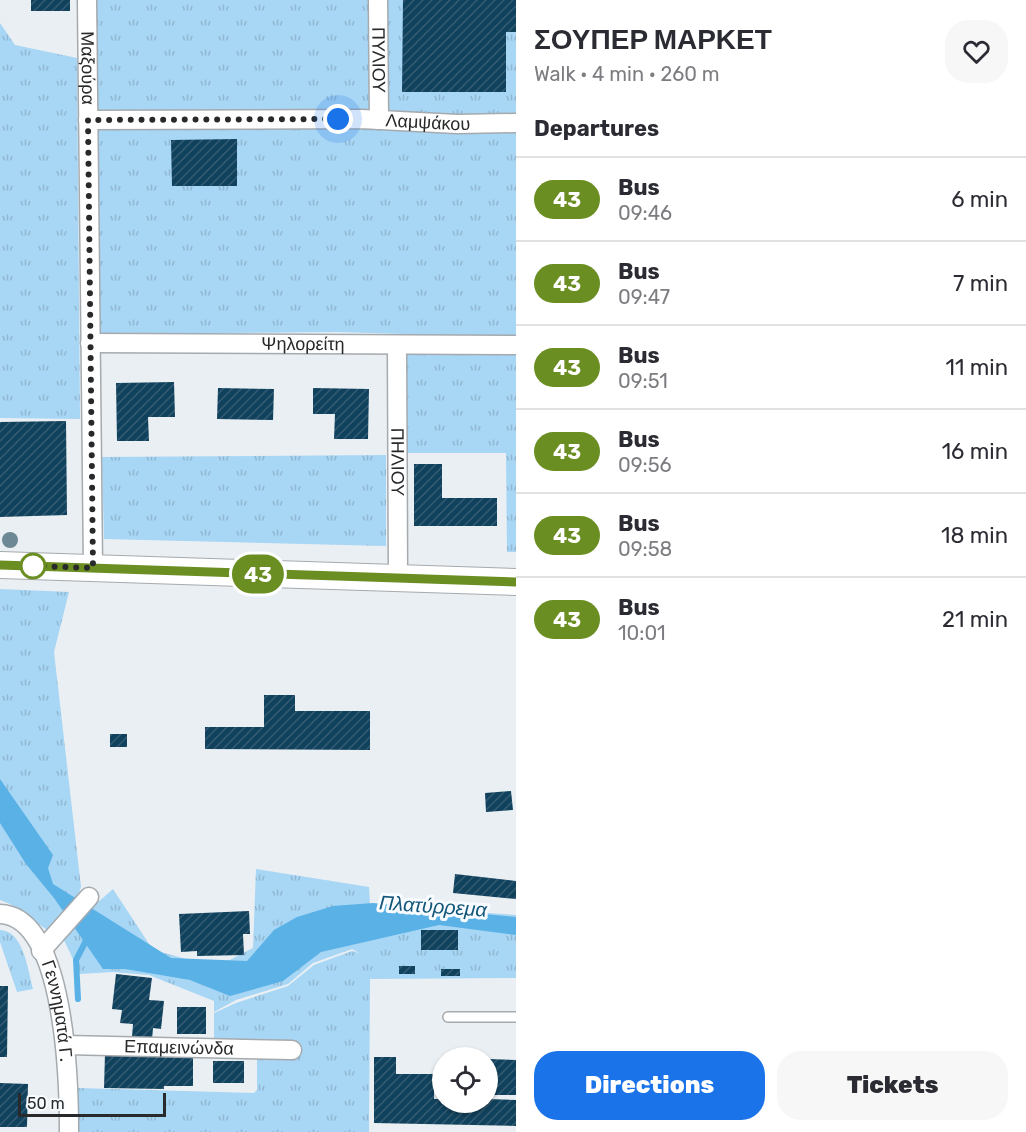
<!DOCTYPE html>
<html lang="en">
<head>
<meta charset="utf-8">
<style>
  body { margin:0; font-family:Rubik,sans-serif; background:#f7f7f7; color:#2b2b33; height:100vh; display:flex; flex-direction:column; font-size:22px; white-space:nowrap }
  * { box-sizing:border-box; margin:0 }
  p { font-size:20px; color:#7c7c81 }
  .icon { flex:none; width:33px; height:33px; fill:none; stroke:currentColor; stroke-width:2; stroke-linecap:round; stroke-linejoin:round }
  .map { position:relative; flex:1; overflow:hidden }
  .details { display:flex; flex-direction:column; background:#fff; width:510px }
  .details>* { flex:none }
  .badge { padding:0 12px; border-radius:20px; font-size:21px; line-height:39px }
  .fabs { position:absolute; left:432px; top:1047px; display:grid; gap:12px }
  .fabs a { display:grid; place-items:center; width:66px; height:66px; border-radius:50%; background:#fff; box-shadow:0 2px 4px #0004; font-size:30px }
  .scale { position:absolute; left:18px; bottom:15px; width:148px; box-sizing:border-box; padding-left:6px; border:3px solid #27292b; border-top:0; font-size:16px; line-height:21px; white-space:nowrap; color:#27292b; -webkit-text-stroke:4px #f8fcff; paint-order:stroke }
  .you { position:absolute; width:30px; height:30px; margin:-15px; border:4px solid #fff; border-radius:50%; background:#1a73e8; box-shadow:0 0 0 9px #1a73e833 }
  .map>.badge { position:absolute; translate:-50% -50%; box-shadow:0 0 0 3px #fff }
  h2 { padding:0 18px; font-size:22px; line-height:54px }
  .round { display:grid; place-items:center; flex:none; width:63px; height:63px; border-radius:24px; background:#f7f7f7 }
  .overview { display:flex; align-items:center; justify-content:space-between; height:102px; padding:0 18px }
  h1 { font-size:28px; font-weight:800; line-height:45px }
  .button { display:flex; gap:12px; margin-top:auto; padding:12px 18px }
  .button a { flex:1; height:69px; border-radius:24px; background:#1a73e8; color:#fff; font-size:24px; font-weight:800; line-height:69px; text-align:center }
  .button a+a { background:#f7f7f7; color:#2b2b33 }
  ul { padding:0; list-style:none }
  li { display:flex; align-items:center; gap:18px; height:84px; padding:0 18px; border-top:2px solid #e1e1e2 }
  li div { flex:1 }
  li b { display:block; font-size:22px }
  li em { font-style:normal }
  li .badge { min-width:66px; font-weight:700; text-align:center }
  main { display:flex; flex:1; min-height:0 }
  .map>svg:first-child { display:block }
  .grass { fill:url(#grass-tufts) }
  .water { fill:#59b1e6 }
  .lines { fill:none; stroke-linecap:round; stroke-linejoin:round }
  .stream { stroke:#59b1e6; stroke-width:6 }
  .building { fill:url(#building-hatch) }
  .service-casing { stroke:#a5aaae; stroke-width:12 }
  .minor-casing { stroke:#a5aaae; stroke-width:21 }
  .secondary-casing { stroke:#a5aaae; stroke-width:28 }
  .service { stroke:#fff; stroke-width:9 }
  .minor { stroke:#fff; stroke-width:18 }
  .secondary { stroke:#fff; stroke-width:26 }
  .tree { fill:#6f8895 }
  .line-casing { stroke:#fff; stroke-width:14 }
  .line { stroke:#6b8e23; stroke-width:9 }
  .walk { stroke:#27292b; stroke-width:6; stroke-dasharray:0 10.8 }
  .stop-dot { fill:#fff; stroke:#6b8e23; stroke-width:3 }
  .labels { text-anchor:middle; dominant-baseline:central; stroke-width:6; stroke-linejoin:round; paint-order:stroke }
  .street-label { font-size:18px; fill:#27292b; stroke:#f8fcff }
  .water-label { font-size:20px; font-style:italic; fill:#13567a; stroke:#f8fcff }
</style>
</head>
<body>
<main>
<div class="map">
<svg width="516" height="1132" viewBox="0 0 516 1132">
  <defs>
    <pattern id="grass-tufts" width="24" height="20" patternUnits="userSpaceOnUse" patternTransform="scale(1.5)"><rect width="24" height="20" fill="#a8d6f5"/><path d="M3 7l-1-3M5 7V3M7 7l1-3M15 17l-1-3M17 17v-4M19 17l1-3" fill="none" stroke="#91b8d2"/></pattern>
    <pattern id="building-hatch" width="6" height="6" patternUnits="userSpaceOnUse" patternTransform="scale(1.5)"><rect width="6" height="6" fill="#11425d"/><path d="M-1 1l2-2M0 6l6-6M5 7l2-2" fill="none" stroke="#345b71"/></pattern>
  </defs>
  <rect width="100%" height="100%" fill="#e9eff3"/>
  <g class="grass">
    <polygon points="96,0 516,0 516,552 507,552 506,453 406,453 404,334 337,332 101,334 98,319"/>
    <polygon points="0,23 15,45 77,58 80,419 0,418"/>
    <polygon points="386,455 386,546 104,539 102,457"/>
    <path d="M0,589L69,592L54,652L81,887C76,905 62,921 47,930L10,904L0,900Z"/>
    <polygon points="256,869 369,887 370,905 516,915 516,978 370,979 369,1132 78,1132 78,1088 254,1093 257,1090 257,1042 214,1042 214,1013 236,1003 288,986 314,965 352,951 359,953 352,949 313,963 288,984 236,1000 214,1012 214,1001 149,975 113,972 80,974 63,938 78,920 113,889 153,950 216,967 253,948"/>
    <path d="M0,930C24,931 28,971 33,989L17,992L0,942Z"/>
  </g>
  <polygon class="water" points="0,779 53,855 48,868 53,884 171,958 247,961 274,930 297,917 333,906 373,903 516,917 516,935 439,925 321,952 283,981 230,996 190,980 125,969 103,969 54,898 26,864 0,823"/>
  <g class="lines">
    <polyline class="stream" points="78,999 76,960 88,937"/>
  </g>
  <g class="building">
    <rect x="31" y="0" width="39" height="11"/>
    <polygon points="403,0 516,0 516,32 506,32 506,92 402,92"/>
    <polygon points="237,139 237,186 172,186 171,140"/>
    <polygon points="174,382 175,417 148,417 149,441 117,441 116,383"/>
    <polygon points="218,388 274,389 273,420 217,419"/>
    <polygon points="313,388 369,389 368,439 334,439 335,414 313,414"/>
    <polygon points="66,421 67,515 0,517 0,422"/>
    <polygon points="414,464 442,464 442,498 497,498 497,526 414,526"/>
    <polygon points="264,695 295,695 295,711 370,711 370,750 205,749 205,727 264,727"/>
    <rect x="110" y="734" width="17" height="13"/>
    <polygon points="511,791 513,810 486,812 485,793"/>
    <polygon points="455,874 516,881 516,899 453,893"/>
    <polygon points="249,911 250,934 243,934 244,955 197,956 197,951 181,952 179,914"/>
    <rect x="421" y="930" width="37" height="20"/>
    <rect x="399" y="966" width="16" height="8"/>
    <rect x="441" y="969" width="19" height="7"/>
    <polygon points="116,974 152,978 149,1000 164,1001 161,1029 153,1028 152,1040 132,1037 133,1024 120,1023 122,1010 112,1009"/>
    <polygon points="0,986 8,986 7,1057 0,1057"/>
    <rect x="177" y="1007" width="29" height="27"/>
    <polygon points="105,1054 193,1055 193,1086 164,1086 164,1089 104,1088"/>
    <polygon points="374,1057 396,1057 396,1074 434,1074 434,1099 442,1099 442,1102 488,1102 488,1099 516,1100 516,1126 374,1123"/>
    <polygon points="488,1059 516,1060 516,1095 488,1095"/>
    <rect x="213" y="1061" width="31" height="22"/>
    <polygon points="0,1083 28,1084 27,1127 0,1127"/>
  </g>
  <g class="lines">
    <g class="service-casing">
      <polyline id="service" points="448,1017 516,1017"/>
    </g>
    <g class="minor-casing">
      <g id="minor">
        <path id="s1" d="M87,0L93,568"/>
        <path id="s2" d="M378,0L379,120"/>
        <path id="s3" d="M88,120L361,119L457,124L516,123"/>
        <path id="s4" d="M90,343L516,345"/>
        <path id="s5" d="M397,345L398,578"/>
        <path id="s6" d="M0,914C66,916 69,1086 69,1132"/>
        <polyline points="41,951 89,897"/>
        <path id="s7" d="M65,1045L292,1050"/>
      </g>
    </g>
    <g class="secondary-casing">
      <polyline id="secondary" points="0,565 516,582"/>
    </g>
    <use href="#service" class="service"/>
    <use href="#minor" class="minor"/>
    <use href="#secondary" class="secondary"/>
  </g>
  <circle class="tree" cx="10" cy="540" r="8"/>
  <g class="lines">
    <g class="line-casing">
      <polyline id="line" points="0,565 516,582"/>
    </g>
    <use href="#line" class="line"/>
    <polyline class="walk" points="33,566 93,568 88,120 338,119"/>
  </g>
  <circle class="stop-dot" cx="33" cy="566" r="12"/>
  <g class="labels">
    <g class="street-label">
      <text stroke="none"><textPath href="#s2" startOffset="60">ΠΥΛΙΟΥ</textPath></text>
      <text stroke="none"><textPath href="#s1" startOffset="68">Μαξούρα</textPath></text>
      <text stroke="none"><textPath href="#s3" startOffset="340">Λαμψάκου</textPath></text>
      <text stroke="none"><textPath href="#s4" startOffset="213">Ψηλορείτη</textPath></text>
      <text stroke="none"><textPath href="#s5" startOffset="117">ΠΗΛΙΟΥ</textPath></text>
      <text stroke="none"><textPath href="#s6" startOffset="122">Γεννηματά Γ.</textPath></text>
      <text stroke="none"><textPath href="#s7" startOffset="114">Επαμεινώνδα</textPath></text>
    </g>
    <g class="water-label">
      <text transform="translate(433 906) rotate(4)">Πλατύρρεμα</text>
    </g>
  </g>
</svg>
<div class="fabs">
<a><svg class="icon" aria-label="locate" viewBox="0 0 24 24"><circle cx="12" cy="12" r="6"/><path d="M12 2v4M12 18v4M2 12h4M18 12h4"/></svg></a>
</div>
<div class="scale">50 m</div>
<div class="you" style="left:338px;top:119px"></div>
<b class="badge" style="left:258px;top:574px;background:#6b8e23;color:#fff">43</b>
</div>
<section class="details">
<div class="overview"><div><h1>ΣΟΥΠΕΡ ΜΑΡΚΕΤ</h1><p>Walk · 4 min · 260 m</p></div><a class="round"><svg class="icon" aria-label="heart" viewBox="0 0 24 24"><path d="M12 20l-8-8c-3-5 5-10 8-4 3-6 11-1 8 4z"/></svg></a></div>
<h2>Departures</h2>
<ul>
<li><span class="badge" style="background:#6b8e23;color:#fff">43</span><div><b>Bus</b><p>09:46</p></div><em>6 min</em></li>
<li><span class="badge" style="background:#6b8e23;color:#fff">43</span><div><b>Bus</b><p>09:47</p></div><em>7 min</em></li>
<li><span class="badge" style="background:#6b8e23;color:#fff">43</span><div><b>Bus</b><p>09:51</p></div><em>11 min</em></li>
<li><span class="badge" style="background:#6b8e23;color:#fff">43</span><div><b>Bus</b><p>09:56</p></div><em>16 min</em></li>
<li><span class="badge" style="background:#6b8e23;color:#fff">43</span><div><b>Bus</b><p>09:58</p></div><em>18 min</em></li>
<li><span class="badge" style="background:#6b8e23;color:#fff">43</span><div><b>Bus</b><p>10:01</p></div><em>21 min</em></li>
</ul>
<div class="button"><a>Directions</a><a>Tickets</a></div>
</section>
</main>
</body>
</html>
